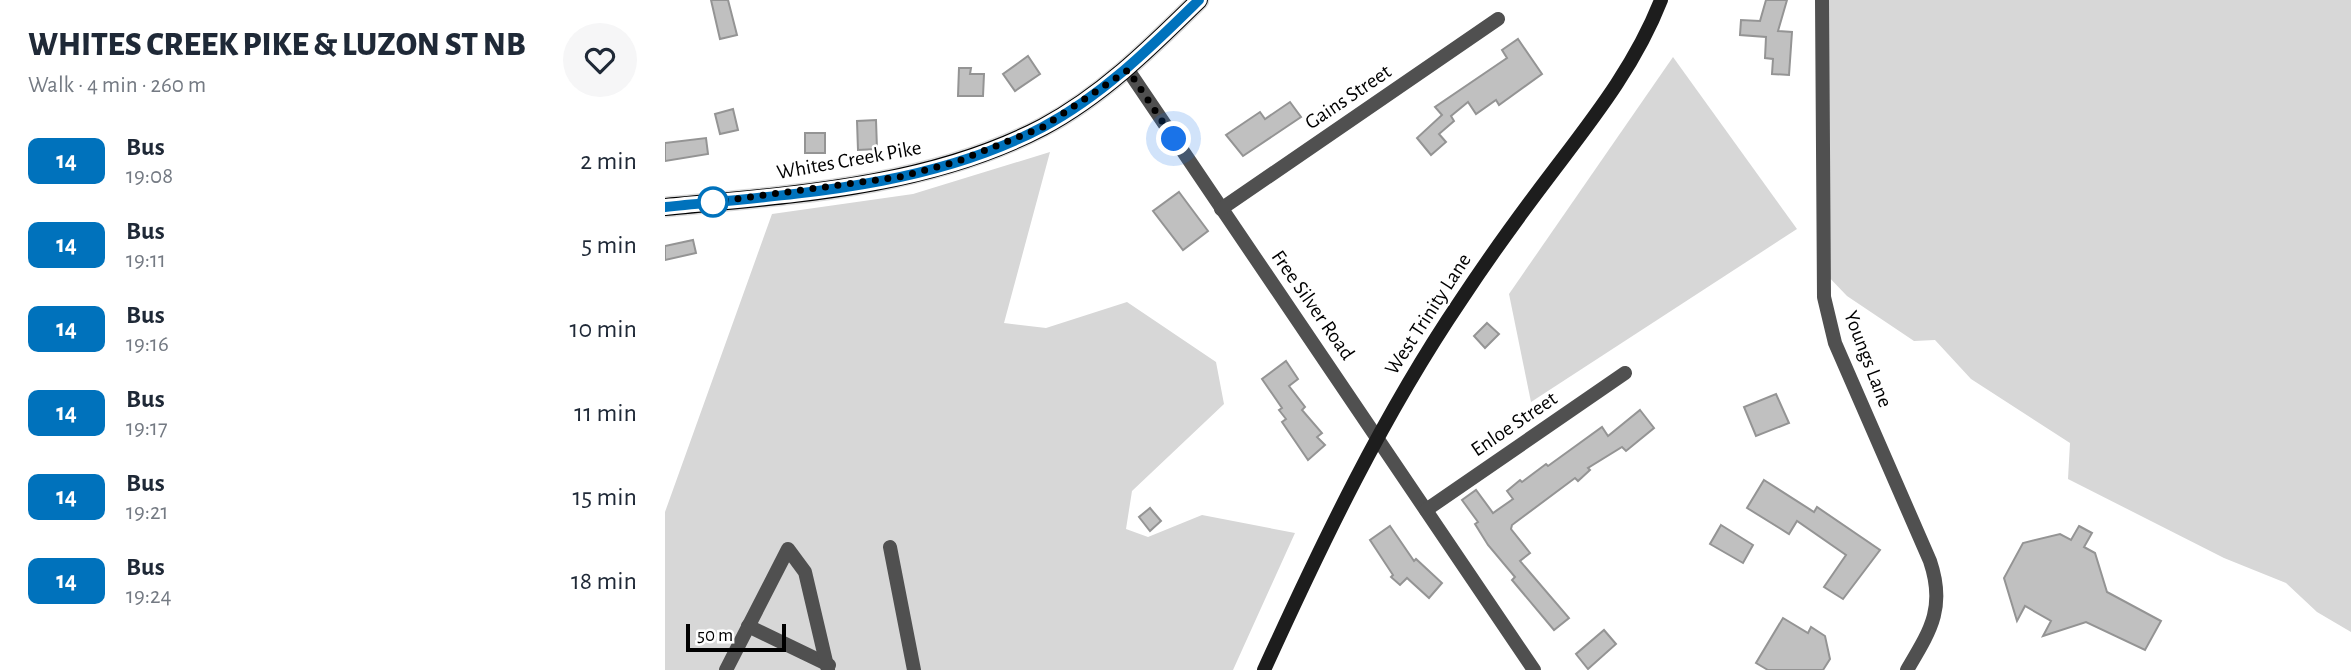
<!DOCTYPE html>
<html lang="en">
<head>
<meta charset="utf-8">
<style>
  body { margin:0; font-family:"Alegreya Sans",sans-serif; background:#f6f6f7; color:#1f2937; height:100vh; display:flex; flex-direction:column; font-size:26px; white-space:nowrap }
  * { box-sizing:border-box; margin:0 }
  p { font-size:23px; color:#747a83 }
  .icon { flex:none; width:38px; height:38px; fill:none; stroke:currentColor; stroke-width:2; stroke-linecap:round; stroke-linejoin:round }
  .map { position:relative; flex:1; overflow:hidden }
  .drawer { display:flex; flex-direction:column; background:#fff; width:665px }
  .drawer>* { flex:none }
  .badge { padding:0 14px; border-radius:10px; font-size:24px; line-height:46px }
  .scale { position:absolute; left:21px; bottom:18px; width:100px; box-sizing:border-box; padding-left:7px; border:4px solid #000; border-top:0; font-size:19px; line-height:24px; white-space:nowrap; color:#000; -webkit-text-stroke:5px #fff; paint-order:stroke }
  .you { position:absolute; width:35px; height:35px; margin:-18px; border:5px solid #fff; border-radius:50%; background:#1a73e8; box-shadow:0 0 0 10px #1a73e833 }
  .map>.badge { position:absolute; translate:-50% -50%; box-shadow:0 0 0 4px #fff }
  .round { display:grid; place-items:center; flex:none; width:74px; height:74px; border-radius:37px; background:#f6f6f7 }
  .overview { display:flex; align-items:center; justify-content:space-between; height:119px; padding:0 28px }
  h1 { font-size:33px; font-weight:800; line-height:52px }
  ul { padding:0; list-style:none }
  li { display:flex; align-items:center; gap:21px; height:84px; padding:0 28px }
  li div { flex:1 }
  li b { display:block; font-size:26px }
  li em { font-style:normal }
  li .badge { min-width:77px; font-weight:700; text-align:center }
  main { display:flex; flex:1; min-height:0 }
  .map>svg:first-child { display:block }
  .green { fill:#d7d7d7 }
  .building { fill:#c0c0c0; stroke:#949494; stroke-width:2 }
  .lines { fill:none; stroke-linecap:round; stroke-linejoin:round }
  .primary-casing { stroke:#dbdbdb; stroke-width:21 }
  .street { stroke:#505050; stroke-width:14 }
  .secondary { stroke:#1d1d1d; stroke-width:14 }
  .primary { stroke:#000; stroke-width:18 }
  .line-casing { stroke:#fff; stroke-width:16 }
  .line { stroke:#0072bc; stroke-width:10 }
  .walk { stroke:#000; stroke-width:7; stroke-dasharray:0 12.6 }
  .stop-dot { fill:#fff; stroke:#0072bc; stroke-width:3.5 }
  .labels { text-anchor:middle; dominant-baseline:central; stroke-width:5; stroke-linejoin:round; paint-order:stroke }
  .street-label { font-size:21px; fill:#000; stroke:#fff }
</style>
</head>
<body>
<main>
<section class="drawer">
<div class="overview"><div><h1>WHITES CREEK PIKE &amp; LUZON ST NB</h1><p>Walk · 4 min · 260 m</p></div><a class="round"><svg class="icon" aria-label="heart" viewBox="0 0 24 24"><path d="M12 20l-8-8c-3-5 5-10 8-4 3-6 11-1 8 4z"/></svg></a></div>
<ul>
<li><span class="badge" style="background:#0072bc;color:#fff">14</span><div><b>Bus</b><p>19:08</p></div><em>2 min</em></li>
<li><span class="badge" style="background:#0072bc;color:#fff">14</span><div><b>Bus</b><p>19:11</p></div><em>5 min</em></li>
<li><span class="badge" style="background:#0072bc;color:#fff">14</span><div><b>Bus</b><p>19:16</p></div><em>10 min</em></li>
<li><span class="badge" style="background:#0072bc;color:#fff">14</span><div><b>Bus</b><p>19:17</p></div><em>11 min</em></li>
<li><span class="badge" style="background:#0072bc;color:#fff">14</span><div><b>Bus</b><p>19:21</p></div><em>15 min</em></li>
<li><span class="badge" style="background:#0072bc;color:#fff">14</span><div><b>Bus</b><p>19:24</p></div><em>18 min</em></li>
</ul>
</section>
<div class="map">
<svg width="1686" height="670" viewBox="0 0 1686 670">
  <rect width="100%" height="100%" fill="#fff"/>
  <g class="green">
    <polygon points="1158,0 1686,0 1686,632 1652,612 1621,583 1559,558 1403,479 1405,443 1306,379 1270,340 1249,341 1182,296 1158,271"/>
    <polygon points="1008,57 1132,229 866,402 844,294"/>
    <polygon points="385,152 339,323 381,328 462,302 551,362 559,404 467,491 461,529 483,537 537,515 630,533 568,670 0,670 0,512 107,214 248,194"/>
  </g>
  <g class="building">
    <polygon points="46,0 63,0 72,35 55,39"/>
    <polygon points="1101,0 1122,0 1113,31 1127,32 1124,75 1107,74 1108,59 1100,58 1101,37 1075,35 1076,20 1095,21"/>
    <polygon points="853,39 877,74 834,105 831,100 811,114 803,102 786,116 789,121 774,134 781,142 766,155 752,138 777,115 770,107 842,58 837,50"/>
    <polygon points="363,56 375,74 350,91 338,74"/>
    <polygon points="294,68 306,68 305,74 319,74 318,96 293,96"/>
    <polygon points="625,102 636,117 578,156 561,135 595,112 600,119"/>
    <polygon points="68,109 73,130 55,134 50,114"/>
    <polygon points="211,120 212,149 193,150 192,121"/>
    <rect x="140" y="133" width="20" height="20"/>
    <polygon points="41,138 43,154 0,161 0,143"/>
    <polygon points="514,192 543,231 518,250 488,211"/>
    <polygon points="28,240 31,253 0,260 0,246"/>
    <polygon points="822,323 834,334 820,348 809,336"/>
    <polygon points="621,361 633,379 624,386 640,407 637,410 657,433 652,437 660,445 643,460 617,422 621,419 614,410 617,408 597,379"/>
    <polygon points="1111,394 1124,423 1091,436 1079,407"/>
    <polygon points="975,410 989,428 961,451 957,447 923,468 925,470 913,481 910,478 847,525 846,529 865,553 855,561 904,618 889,630 847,580 850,577 823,545 810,524 813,522 797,500 811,490 828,513 848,499 842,491 855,480 857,482 881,464 883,466 937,427 943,436"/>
    <polygon points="1099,480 1149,512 1152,507 1215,550 1178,599 1159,587 1181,555 1132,521 1124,534 1082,508"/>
    <polygon points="485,508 496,521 485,531 474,517"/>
    <polygon points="1056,525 1088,545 1078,563 1045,544"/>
    <polygon points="725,526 749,561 751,559 777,583 764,598 742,578 735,585 726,577 728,575 705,540"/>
    <polygon points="1414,526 1427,533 1419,547 1430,553 1442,592 1496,621 1480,650 1421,622 1378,636 1386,621 1360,606 1352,621 1339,578 1358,543 1395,534 1406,540"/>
    <polygon points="1118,618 1143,633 1146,627 1160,636 1165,659 1158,670 1103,670 1091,663"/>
    <polygon points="939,630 951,644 923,669 911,654"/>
  </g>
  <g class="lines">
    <g class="primary-casing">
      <path id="primary" d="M0,207C126,195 263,187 378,127C438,95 486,47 534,0"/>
    </g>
    <g class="street">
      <path d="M1157,0L1159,297L1170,343L1265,561C1281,608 1265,631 1242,670"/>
      <polyline points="463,70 869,670"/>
      <polyline points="556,209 833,19"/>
      <polyline points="761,510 960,373"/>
      <polyline points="225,547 249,670"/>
      <polyline points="83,626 164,665"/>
      <polyline points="61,670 123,549 140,572 163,670"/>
    </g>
    <path class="secondary" d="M599,670C657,543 718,415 796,300C825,256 857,212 889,170C930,116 971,64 996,0"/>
    <use href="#primary" class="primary"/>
  </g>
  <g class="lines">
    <g class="line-casing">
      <path id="line" d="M0,207C126,194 263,188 378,127C438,95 486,47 534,0"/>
    </g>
    <use href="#line" class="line"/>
    <polyline class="walk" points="48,202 234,177 291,162 378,127 463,70 509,139"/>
  </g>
  <circle class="stop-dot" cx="48" cy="202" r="14"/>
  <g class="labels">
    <g class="street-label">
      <text transform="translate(683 97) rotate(-34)">Gains Street</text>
      <text transform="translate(184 160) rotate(-10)">Whites Creek Pike</text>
      <text transform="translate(648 305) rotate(55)">Free Silver Road</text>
      <text transform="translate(763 314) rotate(-57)">West Trinity Lane</text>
      <text transform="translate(1203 359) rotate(69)">Youngs Lane</text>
      <text transform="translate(849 424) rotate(-34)">Enloe Street</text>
    </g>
  </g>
</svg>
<div class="scale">50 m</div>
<div class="you" style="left:509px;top:139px"></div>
</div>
</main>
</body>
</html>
